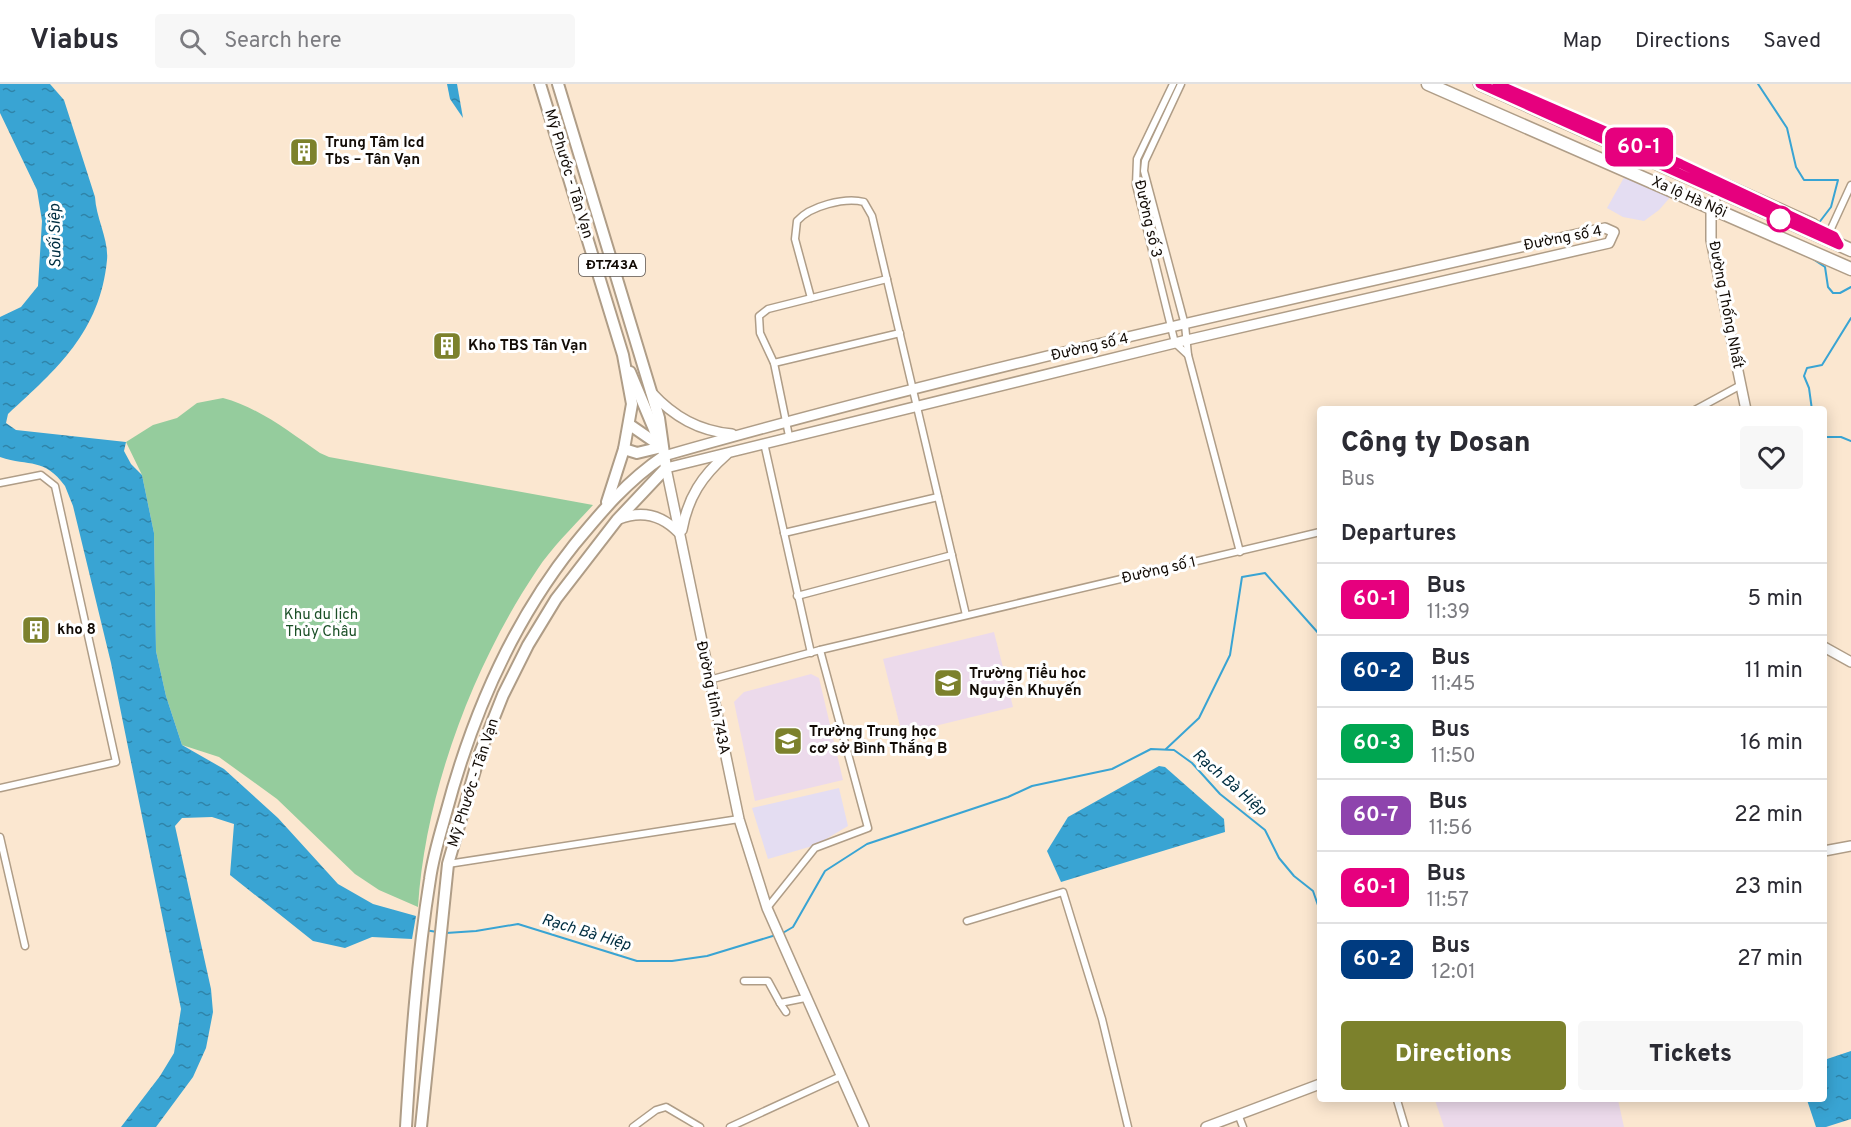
<!DOCTYPE html>
<html lang="en">
<head>
<meta charset="utf-8">
<style>
  body { margin:0; font-family:Overpass,sans-serif; background:#f7f7f7; color:#2b2b33; height:100vh; display:flex; flex-direction:column; font-size:22px; white-space:nowrap }
  * { box-sizing:border-box; margin:0 }
  p { font-size:20px; color:#7c7c81 }
  .icon { flex:none; width:33px; height:33px; fill:none; stroke:currentColor; stroke-width:2; stroke-linecap:round; stroke-linejoin:round }
  .map { position:relative; flex:1; overflow:hidden }
  .side { position:absolute; left:1317px; top:322px; width:510px; height:696px; display:flex; flex-direction:column; background:#fff; border-radius:6px; box-shadow:0 3px 15px #0003 }
  .side>* { flex:none }
  .badge { padding:0 12px; border-radius:9px; font-size:21px; line-height:39px }
  .map>.badge { position:absolute; translate:-50% -50%; box-shadow:0 0 0 3px #fff }
  h2 { padding:0 24px; font-size:22px; line-height:54px }
  .round { display:grid; place-items:center; flex:none; width:63px; height:63px; border-radius:6px; background:#f7f7f7 }
  .summary { display:flex; align-items:center; justify-content:space-between; height:102px; padding:0 24px }
  h1 { font-size:28px; font-weight:800; line-height:45px }
  .primary-button { display:flex; gap:12px; margin-top:auto; padding:12px 24px }
  .primary-button a { flex:1; height:69px; border-radius:6px; background:#7c812c; color:#fff; font-size:24px; font-weight:800; line-height:69px; text-align:center }
  .primary-button a+a { background:#f7f7f7; color:#2b2b33 }
  ul { padding:0; list-style:none }
  li { display:flex; align-items:center; gap:18px; height:72px; padding:0 24px; border-top:2px solid #e1e1e2 }
  li div { flex:1 }
  li b { display:block; font-size:22px }
  li em { font-style:normal }
  li .badge { min-width:66px; font-weight:700; text-align:center }
  header { display:flex; align-items:center; gap:36px; box-sizing:border-box; height:84px; padding:0 30px; background:#fff; border-bottom:2px solid #e1e1e2 }
  header strong { font-size:28px }
  nav { display:flex; gap:33px; margin-inline-start:auto; font-size:21px }
  .search { width:420px; height:54px; background:#f7f7f7; display:flex; align-items:center; gap:15px; box-sizing:border-box; padding:0 21px; border-radius:6px; color:#7c7c81; font-size:22px }
  .map>svg:first-child { display:block }
  .commercial { fill:#e4ddf2 }
  .education { fill:#ecdaeb }
  .park { fill:#95cc9d }
  .water { fill:url(#water-ripples) }
  .lines { fill:none; stroke-linecap:round; stroke-linejoin:round }
  .stream { stroke:#39a4d3; stroke-width:2 }
  .street-casing { stroke:#af9d87; stroke-width:9 }
  .secondary-casing { stroke:#af9d87; stroke-width:12 }
  .primary-casing { stroke:#af9d87; stroke-width:14 }
  .highway-casing { stroke:#af9d87; stroke-width:15 }
  .street { stroke:#fff; stroke-width:6 }
  .secondary { stroke:#fff; stroke-width:9 }
  .primary { stroke:#fff; stroke-width:10 }
  .highway { stroke:#fff; stroke-width:12 }
  .line-casing { stroke:#fff; stroke-width:14 }
  .line { stroke:#e6007e; stroke-width:9 }
  .stop-dot { fill:#fff; stroke:#e6007e; stroke-width:3 }
  .labels { text-anchor:middle; dominant-baseline:central; stroke-width:6; stroke-linejoin:round; paint-order:stroke }
  .shield { fill:#fff; stroke:#595450; stroke-width:1.5 }
  .shield-label { font-size:14px; font-weight:bold; fill:#120b05 }
  .poi-label { font-size:15px; font-weight:bold; fill:#120b05; stroke:#fff; text-anchor:start }
  .street-label { font-size:15px; fill:#120b05; stroke:#fff }
  .park-label { font-size:15px; fill:#1b5027; stroke:#fff }
  .water-label { font-size:16px; font-style:italic; fill:#002e41; stroke:#fff }
</style>
</head>
<body>
<header>
<strong>Viabus</strong>
<div class="search"><svg class="icon" aria-label="search" viewBox="0 0 24 24"><circle cx="10" cy="10" r="6"/><path d="M15 15l6 6"/></svg>Search here</div>
<nav><a>Map</a><a>Directions</a><a>Saved</a></nav>
</header>
<div class="map">
<svg width="1851" height="1043" viewBox="0 0 1851 1043">
  <defs>
    <pattern id="water-ripples" width="26" height="14" patternUnits="userSpaceOnUse" patternTransform="scale(1.5)"><rect width="26" height="14" fill="#39a4d3"/><path d="M2 4q2-2 4 0t4 0M15 11q2-2 4 0t4 0" fill="none" stroke="#2f84a9"/></pattern>
  </defs>
  <rect width="100%" height="100%" fill="#fbe7d0"/>
  <g class="commercial">
    <polygon points="1626,90 1673,110 1659,126 1644,137 1623,133 1607,124"/>
    <polygon points="839,704 848,742 816,761 768,775 752,724"/>
  </g>
  <g class="education">
    <polygon points="994,548 1013,623 902,650 883,575"/>
    <polygon points="811,590 819,594 843,696 755,717 734,618 744,608"/>
    <polygon points="1435,1016 1618,1016 1624,1043 1444,1043"/>
  </g>
  <path class="park" d="M223,314C260,324 289,348 320,369L329,373L593,421C574,442 552,463 537,486C473,581 425,709 418,823L379,806L355,790L277,715L219,673L182,661L166,612L156,567L154,449L142,391L126,358L153,341L177,334L197,319Z"/>
  <g class="water">
    <path d="M0,0H50L64,16L95,113C96,134 109,156 107,176C100,248 57,285 8,330L6,339L16,346L126,358L124,367L131,380L142,391L154,449L156,567L166,612L182,661L224,685L278,734L338,800L373,820L416,832L412,855L372,853L345,864L313,857L230,791L234,740L212,733L182,734L175,742L211,905L213,928L206,964L193,993L156,1043H121L160,992L174,969L181,925L111,579L73,422L65,402C44,373 30,383 0,373V233L21,223L38,202L42,137L37,106L0,29Z"/>
    <polygon points="447,0 457,0 463,34 450,15"/>
    <polygon points="1159,682 1165,683 1224,735 1225,748 1061,798 1047,767 1068,733"/>
    <polygon points="1851,967 1851,1035 1826,1043 1816,1043 1807,1016 1824,1016 1824,976"/>
  </g>
  <g class="lines">
    <g class="stream">
      <polyline points="1758,0 1787,44 1796,83 1804,96 1838,96 1831,123 1818,140"/>
      <polyline points="1813,175 1825,183 1828,203 1833,209 1840,209 1851,203"/>
      <polyline points="1812,326 1809,304 1804,292 1807,284 1822,281 1851,234"/>
      <polyline points="1824,353 1841,353 1851,357"/>
      <polyline points="1166,665 1199,634 1230,571 1242,493 1265,489 1320,551"/>
      <polyline points="425,846 437,848"/>
      <polyline points="446,849 476,847 518,840 637,877 672,877 707,872 776,851"/>
      <polyline points="781,850 793,843 825,787 867,760 1008,713 1032,702 1112,685 1151,665 1174,666 1192,679 1220,710 1265,746 1279,774 1294,792 1313,807 1320,827"/>
    </g>
    <g class="street-casing">
      <g id="street">
        <polyline points="1173,0 1137,75 1136,101 1175,259 1188,271"/>
        <polyline points="1181,0 1145,77 1144,87 1185,241 1188,271 1240,468"/>
        <polyline points="1829,149 1851,101"/>
        <path d="M811,214L795,155L797,137C810,122 845,113 864,118L872,132L966,531"/>
        <polyline points="774,279 900,249"/>
        <polyline points="1695,326 1741,301"/>
        <polyline points="789,352 774,279 760,249 759,232 768,225 887,195"/>
        <polyline points="764,359 811,569"/>
        <polyline points="0,399 41,391 55,402 116,678 0,704"/>
        <polyline points="784,449 938,413"/>
        <polyline points="797,512 952,471"/>
        <polyline points="709,596 820,566 1320,448"/>
        <polyline points="0,753 25,862"/>
        <polyline points="448,780 739,735"/>
        <polyline points="767,824 815,764 868,744 820,566"/>
        <polyline points="967,837 1063,808 1102,935 1128,1043"/>
        <polyline points="744,897 768,897 780,919 805,914"/>
        <polyline points="780,919 786,928"/>
        <polyline points="1397,1016 1405,1043"/>
        <polyline points="1238,1030 1243,1043"/>
        <polyline points="633,1043 656,1026 666,1023 700,1043"/>
        <polyline points="730,1043 841,992"/>
      </g>
    </g>
    <g class="secondary-casing">
      <g id="secondary">
        <polyline points="1715,117 1711,127 1711,156 1746,326"/>
        <path d="M651,308C674,333 699,347 732,350"/>
        <path d="M664,372C968,285 1278,219 1586,148L1605,144L1614,148L1609,159L1187,256L666,384L739,735L767,824L864,1043"/>
        <path d="M619,435C642,426 662,431 679,449"/>
        <path d="M682,446C688,413 702,392 727,370"/>
        <polyline points="1824,563 1851,578"/>
        <polyline points="1824,767 1851,762"/>
        <polyline points="1206,1043 1320,1000"/>
      </g>
    </g>
    <g class="primary-casing">
      <g id="primary">
        <polyline points="540,0 623,271 632,320 624,365 607,418"/>
        <polyline points="630,288 659,357"/>
        <polyline points="630,341 659,361"/>
        <polyline points="624,365 637,369 662,363"/>
        <path d="M406,1043C411,961 417,876 430,795C433,773 440,750 446,729C472,631 511,540 574,461C602,427 627,397 664,372"/>
        <polyline points="421,1043 448,780 480,669 503,611 528,561 556,515 617,436 666,384 659,334 558,0"/>
      </g>
    </g>
    <g class="highway-casing">
      <g id="highway">
        <polyline points="1428,0 1851,185"/>
        <polyline points="1480,0 1851,166"/>
        <polyline points="1640,63 1813,141"/>
      </g>
    </g>
    <use href="#street" class="street"/>
    <use href="#secondary" class="secondary"/>
    <use href="#primary" class="primary"/>
    <use href="#highway" class="highway"/>
  </g>
  <g class="lines">
    <g class="line-casing">
      <polyline id="line" points="1480,0 1839,161 1834,152 1681,80 1497,0"/>
    </g>
    <use href="#line" class="line"/>
  </g>
  <defs>
    <g id="building-square" transform="scale(1.5)"><rect x="-9" y="-9" width="18" height="18" rx="4" fill="#7c812c" stroke="#fff"/><path d="M-4-6H4V6H1V3H-1V6H-4ZM-2.5-4.3h1.7v1.8h-1.7ZM.8-4.3h1.7v1.8H.8ZM-2.5-1h1.7V.8h-1.7ZM.8-1h1.7V.8H.8Z" fill="#fff"/></g>
    <g id="school-square" transform="scale(1.5)"><rect x="-9" y="-9" width="18" height="18" rx="4" fill="#7c812c" stroke="#fff"/><path d="M0-5L7-2L0 1L-7-2ZM-4 1L0 2.5L4 1V4Q0 6-4 4Z" fill="#fff"/></g>
  </defs>
  <g fill-rule="evenodd">
    <use href="#building-square" x="304" y="68"/>
    <use href="#building-square" x="447" y="262"/>
    <use href="#building-square" x="36" y="546"/>
    <use href="#school-square" x="948" y="599"/>
    <use href="#school-square" x="788" y="657"/>
  </g>
  <circle class="stop-dot" cx="1780" cy="135" r="12"/>
  <g class="labels">
    <rect class="shield" x="579" y="170" width="66" height="22" rx="4.5"/>
    <g class="shield-label">
      <text x="612" y="181">ĐT.743A</text>
    </g>
    <g class="poi-label">
      <text x="325" y="59">Trung Tâm Icd<tspan x="325" dy="17">Tbs – Tân Vạn</tspan></text>
      <text x="468" y="262">Kho TBS Tân Vạn</text>
      <text x="57" y="546">kho 8</text>
      <text x="969" y="590">Trường Tiểu học<tspan x="969" dy="17">Nguyễn Khuyến</tspan></text>
      <text x="809" y="648">Trường Trung học<tspan x="809" dy="17">cơ sở Bình Thắng B</tspan></text>
    </g>
    <g class="street-label">
      <text transform="translate(568 90) rotate(73)">Mỹ Phước - Tân Vạn</text>
      <text transform="translate(1689 114) rotate(24)">Xa lộ Hà Nội</text>
      <text transform="translate(1147 135) rotate(77)">Đường số 3</text>
      <text transform="translate(1563 155) rotate(-11)">Đường số 4</text>
      <text transform="translate(1725 221) rotate(79)">Đường Thống Nhất</text>
      <text transform="translate(1090 264) rotate(-13)">Đường số 4</text>
      <text transform="translate(1159 487) rotate(-13)">Đường số 1</text>
      <text transform="translate(712 614) rotate(78)">Đường tỉnh 743A</text>
      <text transform="translate(474 699) rotate(-72)">Mỹ Phước - Tân Vạn</text>
    </g>
    <g class="park-label">
      <text x="321" y="531">Khu du lịch<tspan x="321" dy="17">Thủy Châu</tspan></text>
    </g>
    <g class="water-label">
      <text transform="translate(56 152) rotate(-91)">Suối Siệp</text>
      <text transform="translate(1229 699) rotate(41)">Rạch Bà Hiệp</text>
      <text transform="translate(586 849) rotate(17)">Rạch Bà Hiệp</text>
    </g>
  </g>
</svg>
<b class="badge" style="left:1639px;top:63px;background:#e6007e;color:#fff">60-1</b>
<section class="side">
<div class="summary"><div><h1>Công ty Dosan</h1><p>Bus</p></div><a class="round"><svg class="icon" aria-label="heart" viewBox="0 0 24 24"><path d="M12 20l-8-8c-3-5 5-10 8-4 3-6 11-1 8 4z"/></svg></a></div>
<h2>Departures</h2>
<ul>
<li><span class="badge" style="background:#e6007e;color:#fff">60-1</span><div><b>Bus</b><p>11:39</p></div><em>5 min</em></li>
<li><span class="badge" style="background:#003b80;color:#fff">60-2</span><div><b>Bus</b><p>11:45</p></div><em>11 min</em></li>
<li><span class="badge" style="background:#00a651;color:#fff">60-3</span><div><b>Bus</b><p>11:50</p></div><em>16 min</em></li>
<li><span class="badge" style="background:#8e44ad;color:#fff">60-7</span><div><b>Bus</b><p>11:56</p></div><em>22 min</em></li>
<li><span class="badge" style="background:#e6007e;color:#fff">60-1</span><div><b>Bus</b><p>11:57</p></div><em>23 min</em></li>
<li><span class="badge" style="background:#003b80;color:#fff">60-2</span><div><b>Bus</b><p>12:01</p></div><em>27 min</em></li>
</ul>
<div class="primary-button"><a>Directions</a><a>Tickets</a></div>
</section>
</div>
</body>
</html>
